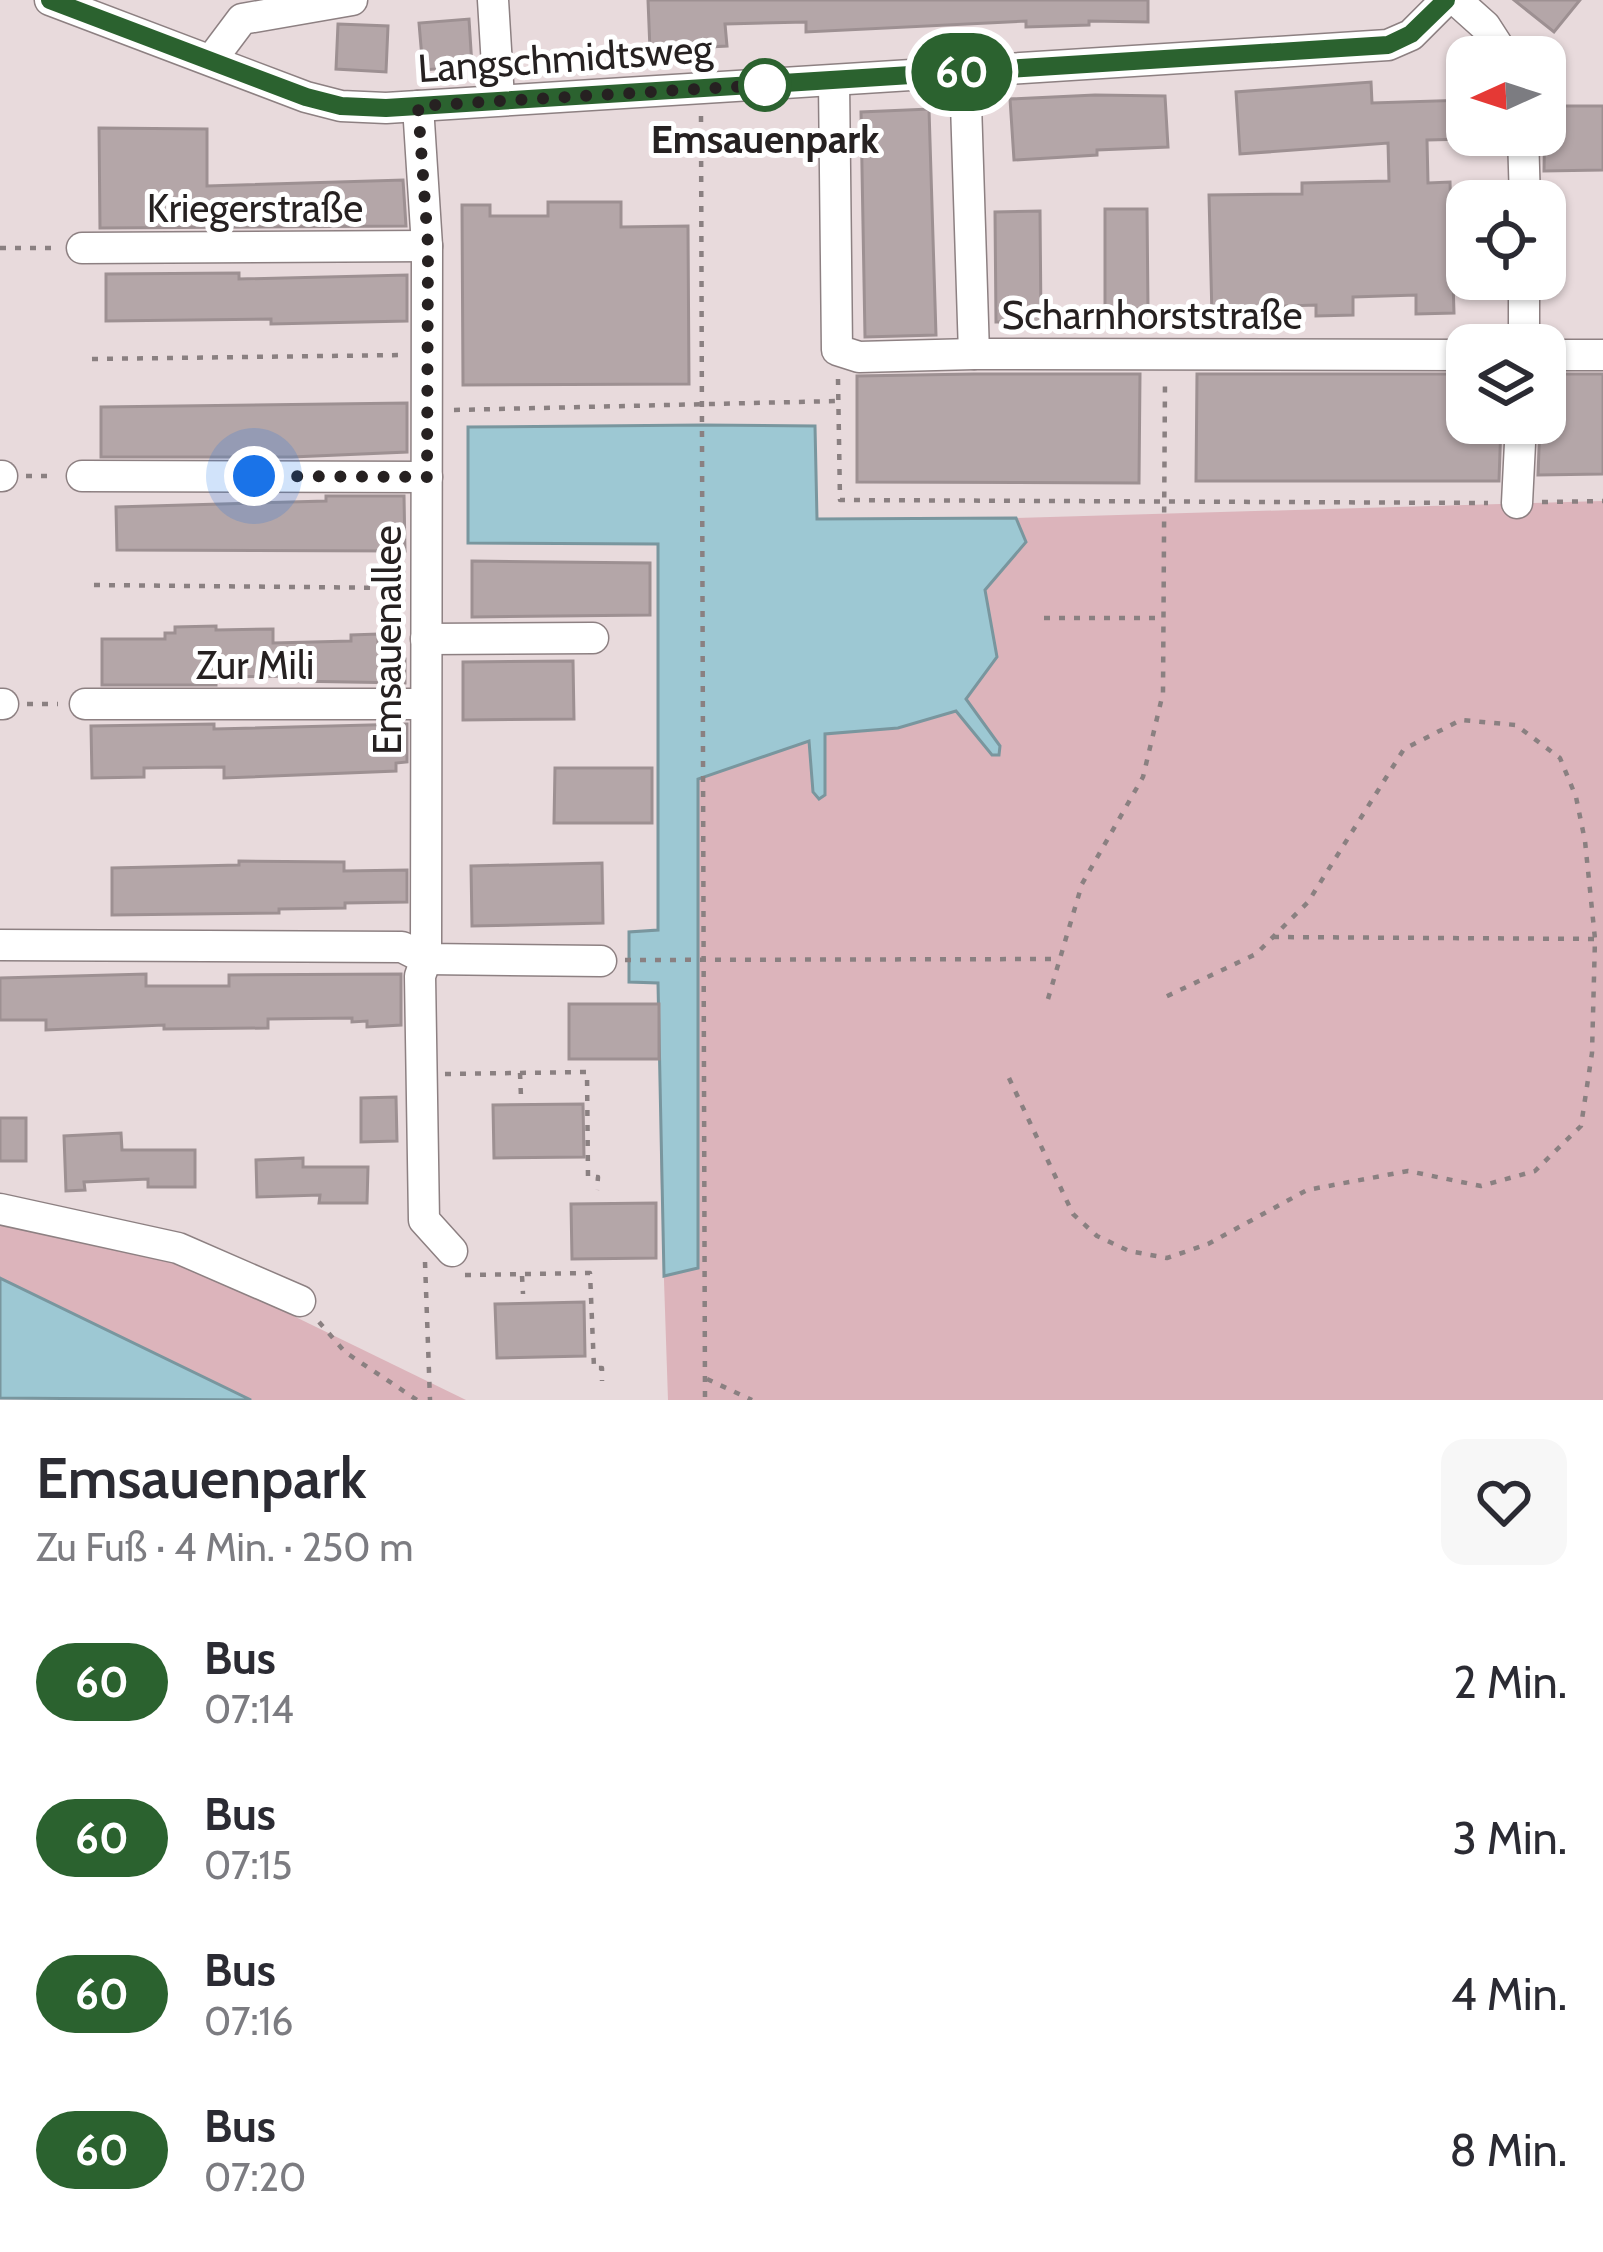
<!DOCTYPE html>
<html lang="de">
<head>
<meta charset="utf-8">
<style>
  body { margin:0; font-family:Cabin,sans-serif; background:#f7f7f7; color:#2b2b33; height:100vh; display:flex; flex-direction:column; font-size:45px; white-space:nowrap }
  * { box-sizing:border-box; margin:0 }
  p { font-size:39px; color:#7c7c81 }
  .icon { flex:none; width:66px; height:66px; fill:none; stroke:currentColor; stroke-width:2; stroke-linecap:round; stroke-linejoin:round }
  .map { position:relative; height:1400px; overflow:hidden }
  .panel { display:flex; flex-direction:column; background:#fff; flex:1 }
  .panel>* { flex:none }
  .badge { padding:0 24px; border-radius:39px; font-size:42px; line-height:78px }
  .needle { width:78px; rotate:267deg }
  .fabs { position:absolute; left:1446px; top:36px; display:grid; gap:24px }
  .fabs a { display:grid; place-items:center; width:120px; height:120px; border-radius:24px; background:#fff; box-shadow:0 3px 9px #0004; font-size:60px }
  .you { position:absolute; width:60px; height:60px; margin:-30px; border:9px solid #fff; border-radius:50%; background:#1a73e8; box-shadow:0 0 0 18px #1a73e833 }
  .map>.badge { position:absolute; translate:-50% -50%; box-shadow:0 0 0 6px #fff }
  .round { display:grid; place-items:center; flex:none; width:126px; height:126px; border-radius:24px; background:#f7f7f7 }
  .head { display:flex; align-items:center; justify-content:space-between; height:204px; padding:0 36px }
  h1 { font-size:57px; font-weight:600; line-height:90px }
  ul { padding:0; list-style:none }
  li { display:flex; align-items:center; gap:36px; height:156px; padding:0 36px }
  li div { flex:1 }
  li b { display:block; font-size:45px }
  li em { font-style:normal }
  li .badge { min-width:132px; font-weight:700; text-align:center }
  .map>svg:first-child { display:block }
  .green { fill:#dcb4bb }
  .water { fill:#9dc8d3; stroke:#79969e; stroke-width:3 }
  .building { fill:#b4a6a8; stroke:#9d9092; stroke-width:3 }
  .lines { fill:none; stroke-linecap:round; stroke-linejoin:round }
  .minor-casing { stroke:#8d8082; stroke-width:33 }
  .path { stroke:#8a8081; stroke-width:4.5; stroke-dasharray:6 9; stroke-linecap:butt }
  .minor { stroke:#fff; stroke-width:30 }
  .line-casing { stroke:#fff; stroke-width:27 }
  .line { stroke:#2b622f; stroke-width:18 }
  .walk { stroke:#262121; stroke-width:12; stroke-dasharray:0 21.6 }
  .stop-dot { fill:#fff; stroke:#2b622f; stroke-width:6 }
  .labels { text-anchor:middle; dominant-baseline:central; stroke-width:10; stroke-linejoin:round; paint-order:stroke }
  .street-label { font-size:39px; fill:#262121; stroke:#fff }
  .stop-label { font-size:39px; font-weight:bold; fill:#262121; stroke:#fff }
</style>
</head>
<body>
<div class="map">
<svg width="1603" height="1400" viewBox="0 0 1603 1400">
  <rect width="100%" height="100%" fill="#e8dadc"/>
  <g class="green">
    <polygon points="815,426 817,519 1016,518 1603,501 1603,1400 668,1400 660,1161 658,544 468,543 468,427"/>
    <polygon points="0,1212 164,1253 466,1400 251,1400 0,1278"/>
  </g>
  <g class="water">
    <polygon points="703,425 815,426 817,519 1016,518 1026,542 985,590 997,657 966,699 1000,746 999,755 992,755 956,711 898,728 825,734 825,795 819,799 813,792 809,741 698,779 698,1268 664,1276 658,983 629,982 629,932 658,930 658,544 468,543 468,427"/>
    <polygon points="0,1278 251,1400 0,1398"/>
  </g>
  <g class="building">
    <polygon points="648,0 1148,0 1148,22 1089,21 1089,25 1026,27 1026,21 806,32 806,22 725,24 727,46 650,50"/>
    <polygon points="1514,0 1580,0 1554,32"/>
    <polygon points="469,19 472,66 423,70 419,23"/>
    <polygon points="338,24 388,26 386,72 336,69"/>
    <polygon points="1371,82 1372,103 1467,100 1467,139 1427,140 1428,183 1450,182 1454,313 1416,314 1416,295 1353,297 1353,315 1316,316 1316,305 1254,307 1254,317 1212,317 1209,195 1302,194 1302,183 1389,181 1388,143 1240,154 1236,92"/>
    <polygon points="1095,95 1165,96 1168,147 1097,150 1097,155 1014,160 1010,99"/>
    <polygon points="1545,106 1603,106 1603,170 1544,171"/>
    <polygon points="929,109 936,335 865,337 861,112"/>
    <polygon points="99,128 207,129 207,186 403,180 406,226 100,228"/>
    <polygon points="548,202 621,202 621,227 688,226 689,384 463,385 462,205 490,205 490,216 548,216"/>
    <polygon points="1105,209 1147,209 1148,309 1105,309"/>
    <polygon points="1040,211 1041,322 996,322 995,212"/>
    <polygon points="239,273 239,279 407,275 407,321 271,324 271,319 106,321 106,274"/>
    <polygon points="974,374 1140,374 1139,483 857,482 857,376"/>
    <polygon points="1197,374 1467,374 1467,423 1501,423 1499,481 1196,481"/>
    <polygon points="1545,374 1603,374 1603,474 1538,475 1540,423 1545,423"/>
    <polygon points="407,403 407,452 292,457 101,457 101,407"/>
    <polygon points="326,496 404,496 405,551 117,550 116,507 326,501"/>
    <polygon points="472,561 650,563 650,615 472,617"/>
    <polygon points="216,626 216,630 273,629 273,643 351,641 351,635 378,634 378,643 394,643 394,659 405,659 405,683 292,681 292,676 216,677 216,685 102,685 102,639 165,639 165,633 175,633 175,627"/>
    <polygon points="573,661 574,719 463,720 463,662"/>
    <polygon points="214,724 214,729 407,724 407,762 396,763 396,771 224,778 224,767 144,768 144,777 92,778 91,726"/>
    <polygon points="555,768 652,768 652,823 554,823"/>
    <polygon points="239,861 344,862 344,871 407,870 407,902 345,903 345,908 279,909 279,913 112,915 112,868 239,865"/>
    <polygon points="602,863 603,923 472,926 471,866"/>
    <polygon points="146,974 146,986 229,986 229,975 401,974 401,1025 367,1027 367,1021 352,1022 352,1018 268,1019 268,1028 164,1029 164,1025 46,1030 46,1020 0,1020 0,978"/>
    <rect x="569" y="1004" width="90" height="55"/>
    <polygon points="396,1097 397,1141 361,1142 361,1098"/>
    <polygon points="583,1104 584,1157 494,1158 493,1105"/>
    <rect x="0" y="1118" width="26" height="43"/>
    <polygon points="121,1133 122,1150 195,1150 195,1187 148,1187 148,1179 84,1182 85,1190 66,1191 64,1136"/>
    <polygon points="303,1158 303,1167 368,1167 367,1203 319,1203 320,1195 257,1197 256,1160"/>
    <polygon points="656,1203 656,1258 572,1259 571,1204"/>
    <polygon points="584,1302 585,1356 497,1358 495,1304"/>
  </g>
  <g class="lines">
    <g class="minor-casing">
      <g id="minor">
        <polyline points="50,0 306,97 341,106 386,108 1388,45 1411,35 1446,0"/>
        <polyline points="493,0 499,99"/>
        <polyline points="1456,0 1485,26 1505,57"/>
        <polyline points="212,59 242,19 352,0"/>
        <polyline points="965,72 974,354 1467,355"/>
        <polyline points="834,81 837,350 859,357 974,354"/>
        <polyline points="418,106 427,246 426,959 420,976 424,1220 452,1251"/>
        <polyline points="1523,135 1525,201"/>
        <polyline points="82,248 427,246"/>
        <polyline points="1524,345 1524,279"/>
        <polyline points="1545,355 1603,355"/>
        <polyline points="0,476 2,476"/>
        <polyline points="82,476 427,477"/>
        <polyline points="1517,503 1521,423"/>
        <polyline points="426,639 593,638"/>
        <polyline points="0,704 3,704"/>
        <polyline points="85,704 425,704"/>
        <polyline points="0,945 402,947 426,959 601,961"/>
        <polyline points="0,1209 178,1248 300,1301"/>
      </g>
    </g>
    <g class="path">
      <polyline points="701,116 705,1400"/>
      <polyline points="0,248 54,248"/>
      <polyline points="92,359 402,355"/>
      <polyline points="838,379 840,500 1488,503"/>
      <polyline points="454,410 838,401"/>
      <polyline points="26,476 56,476"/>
      <polyline points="1542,502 1603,501"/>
      <polyline points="94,585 399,588"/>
      <polyline points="1044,618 1164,618"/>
      <polyline points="27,704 58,704"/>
      <polyline points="1273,937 1603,939"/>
      <polyline points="625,960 1058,959"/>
      <polyline points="1048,999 1082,884 1143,777 1163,693 1165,381"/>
      <polyline points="520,1073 521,1097"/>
      <polyline points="445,1074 587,1072 588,1177 598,1177 597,1190"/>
      <polyline points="1009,1078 1073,1214 1097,1236 1129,1251 1167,1258 1208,1244 1307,1190 1408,1171 1481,1186 1535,1171 1581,1126 1592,1053 1595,939 1585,841 1576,797 1560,758 1516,725 1461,720 1404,749 1308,902 1256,954 1161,999"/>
      <polyline points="425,1262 430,1400"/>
      <polyline points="465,1275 590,1273 594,1368 602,1368 602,1381"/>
      <polyline points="522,1276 523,1294"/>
      <polyline points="319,1322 345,1352 417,1400"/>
      <polyline points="707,1379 752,1400"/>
    </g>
    <use href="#minor" class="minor"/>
  </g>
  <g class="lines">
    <g class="line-casing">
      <polyline id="line" points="50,0 306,97 341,106 386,108 1388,45 1411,34 1446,0"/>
    </g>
    <use href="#line" class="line"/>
    <polyline class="walk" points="254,476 427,477 428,245 418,106 765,85"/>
  </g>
  <circle class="stop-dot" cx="765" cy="85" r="24"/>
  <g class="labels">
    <g class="street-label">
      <text transform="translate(565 58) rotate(-4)">Langschmidtsweg</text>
      <text x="255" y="208">Kriegerstraße</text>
      <text x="1152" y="315">Scharnhorststraße</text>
      <text transform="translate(387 640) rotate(-90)">Emsauenallee</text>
      <text x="255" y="665">Zur Mili</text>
    </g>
    <g class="stop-label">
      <text x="765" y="139">Emsauenpark</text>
    </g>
  </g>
</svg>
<div class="fabs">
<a><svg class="needle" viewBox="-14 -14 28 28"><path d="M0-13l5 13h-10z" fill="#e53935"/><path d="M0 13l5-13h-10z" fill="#7c7c81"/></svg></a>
<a><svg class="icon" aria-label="locate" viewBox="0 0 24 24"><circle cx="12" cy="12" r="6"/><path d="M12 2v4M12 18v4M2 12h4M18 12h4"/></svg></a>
<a><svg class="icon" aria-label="layers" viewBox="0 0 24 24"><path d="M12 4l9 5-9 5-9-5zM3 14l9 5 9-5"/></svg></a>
</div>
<div class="you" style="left:254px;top:476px"></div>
<b class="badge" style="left:962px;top:72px;background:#2b622f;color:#fff">60</b>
</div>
<section class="panel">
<div class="head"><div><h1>Emsauenpark</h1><p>Zu Fuß · 4 Min. · 250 m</p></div><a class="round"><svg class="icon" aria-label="heart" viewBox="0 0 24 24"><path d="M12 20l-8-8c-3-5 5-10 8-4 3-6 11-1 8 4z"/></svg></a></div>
<ul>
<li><span class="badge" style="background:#2b622f;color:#fff">60</span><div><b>Bus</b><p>07:14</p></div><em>2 Min.</em></li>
<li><span class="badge" style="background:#2b622f;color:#fff">60</span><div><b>Bus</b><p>07:15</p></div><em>3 Min.</em></li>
<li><span class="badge" style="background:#2b622f;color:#fff">60</span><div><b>Bus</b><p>07:16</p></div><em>4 Min.</em></li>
<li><span class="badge" style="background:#2b622f;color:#fff">60</span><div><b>Bus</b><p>07:20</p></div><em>8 Min.</em></li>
</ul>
</section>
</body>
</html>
